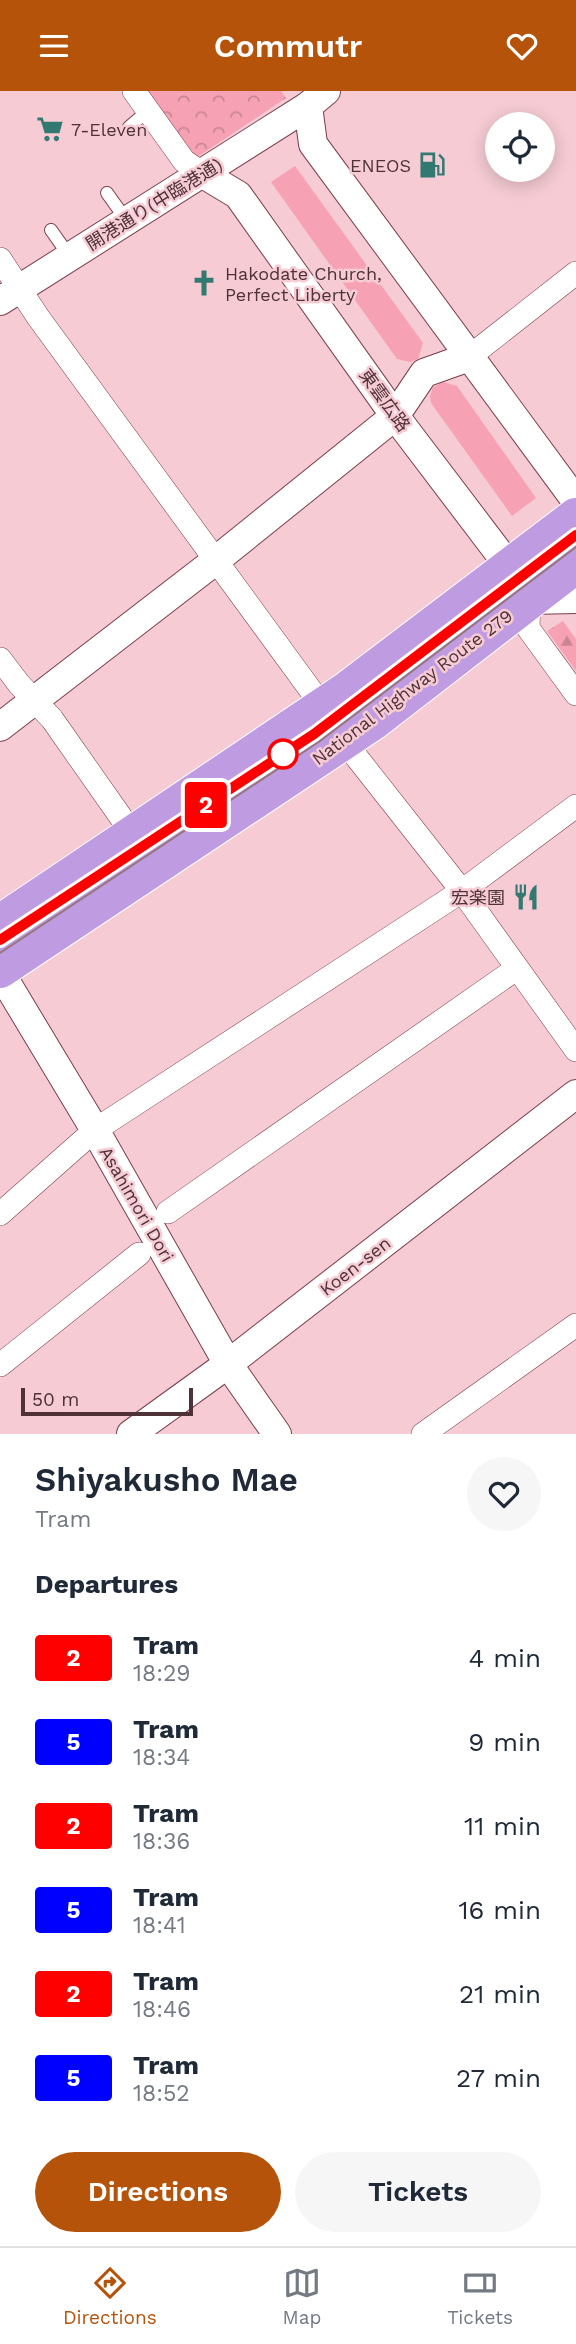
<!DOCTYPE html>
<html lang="en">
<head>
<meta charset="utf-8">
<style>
  body { margin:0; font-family:"Work Sans","Noto Sans JP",sans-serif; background:#f6f6f7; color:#1f2937; height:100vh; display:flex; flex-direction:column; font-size:26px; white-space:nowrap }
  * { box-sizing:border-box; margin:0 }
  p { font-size:23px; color:#747a83 }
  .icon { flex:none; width:38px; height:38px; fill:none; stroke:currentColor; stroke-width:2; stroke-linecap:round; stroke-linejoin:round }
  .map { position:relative; height:1343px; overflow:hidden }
  .drawer { display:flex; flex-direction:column; background:#fff; flex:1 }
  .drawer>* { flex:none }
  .badge { padding:0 14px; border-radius:5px; font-size:24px; line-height:46px }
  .fabs { position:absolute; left:485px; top:21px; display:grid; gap:14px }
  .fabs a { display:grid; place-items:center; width:70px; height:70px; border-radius:50%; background:#fff; box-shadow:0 4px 18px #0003; font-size:35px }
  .scale { position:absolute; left:21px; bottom:18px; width:172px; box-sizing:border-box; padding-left:7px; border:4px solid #4e3238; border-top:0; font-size:19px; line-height:24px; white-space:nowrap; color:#4e3238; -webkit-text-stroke:5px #f6cbd3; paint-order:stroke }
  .map>.badge { position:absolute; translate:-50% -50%; box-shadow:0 0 0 4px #fff }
  h2 { padding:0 35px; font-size:26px; line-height:63px }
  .round { display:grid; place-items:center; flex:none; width:74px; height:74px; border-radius:37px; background:#f6f6f7 }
  .headline { display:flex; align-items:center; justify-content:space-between; height:119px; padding:0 35px }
  h1 { font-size:33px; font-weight:600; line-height:52px }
  .action { display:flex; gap:14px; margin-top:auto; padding:14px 35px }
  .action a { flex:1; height:80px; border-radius:42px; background:#b45309; color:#fff; font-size:28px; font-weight:600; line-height:80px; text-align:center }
  .action a+a { background:#f6f6f7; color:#1f2937 }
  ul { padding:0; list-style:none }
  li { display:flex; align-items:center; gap:21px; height:84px; padding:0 35px }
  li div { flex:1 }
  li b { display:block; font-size:26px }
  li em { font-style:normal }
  li .badge { min-width:77px; font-weight:700; text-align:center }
  header { display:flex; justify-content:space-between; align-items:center; height:91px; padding:0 35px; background:#b45309; color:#fff; font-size:32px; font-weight:600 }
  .menu { display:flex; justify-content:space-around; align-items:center; height:98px; border-top:2px solid #e0e1e3; background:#fff; font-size:19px; color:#747a83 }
  .menu a { display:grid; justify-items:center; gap:4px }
  .menu .active { color:#b45309 }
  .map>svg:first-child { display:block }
  .forest { fill:url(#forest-firs) }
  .park { fill:url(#park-crowns) }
  .garden { fill:#f7a2b4 }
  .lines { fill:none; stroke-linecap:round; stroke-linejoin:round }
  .service-casing { stroke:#7a3f4d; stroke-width:14 }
  .minor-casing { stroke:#7a3f4d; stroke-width:24 }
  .tertiary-casing { stroke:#7a3f4d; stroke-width:30 }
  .trunk-casing { stroke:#fff; stroke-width:40 }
  .service { stroke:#fff; stroke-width:12 }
  .minor { stroke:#fff; stroke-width:23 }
  .tertiary { stroke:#fff; stroke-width:28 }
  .trunk { stroke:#bf9ce2; stroke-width:38 }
  .tram { stroke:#98757c; stroke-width:2 }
  .line-casing { stroke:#fff; stroke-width:16 }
  .line { stroke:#f00; stroke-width:10 }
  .stop-dot { fill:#fff; stroke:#f00; stroke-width:3.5 }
  .labels { text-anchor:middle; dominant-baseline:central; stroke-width:5; stroke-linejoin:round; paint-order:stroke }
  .poi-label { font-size:18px; fill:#4e3238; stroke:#f6cbd3; text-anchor:start }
  .street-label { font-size:18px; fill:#4e3238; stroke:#f6cbd3 }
</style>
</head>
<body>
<header><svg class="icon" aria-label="menu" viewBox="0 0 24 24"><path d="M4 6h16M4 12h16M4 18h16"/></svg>Commutr<svg class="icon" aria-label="heart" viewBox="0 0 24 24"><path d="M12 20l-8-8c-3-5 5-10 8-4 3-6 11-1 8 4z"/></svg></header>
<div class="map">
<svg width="576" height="1343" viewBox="0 0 576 1343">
  <defs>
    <pattern id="forest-firs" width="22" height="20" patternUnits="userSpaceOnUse" patternTransform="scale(1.75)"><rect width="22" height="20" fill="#f7a2b4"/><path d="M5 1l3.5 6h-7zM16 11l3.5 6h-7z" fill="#ca8593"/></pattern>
    <pattern id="park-crowns" width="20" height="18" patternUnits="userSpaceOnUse" patternTransform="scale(1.75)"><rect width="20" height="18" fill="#f7a2b4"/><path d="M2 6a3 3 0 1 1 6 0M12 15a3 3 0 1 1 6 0" fill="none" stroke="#ca8593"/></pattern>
  </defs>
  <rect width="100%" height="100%" fill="#f6cbd3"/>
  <polygon class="forest" points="563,530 576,548 576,580 547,540"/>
  <polygon class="park" points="144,0 281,0 286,7 196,67"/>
  <g class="garden">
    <polygon points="295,75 423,252 418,268 410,271 397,268 271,91"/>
    <polygon points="443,291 457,295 536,407 512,425 431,312 430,305 433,296"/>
  </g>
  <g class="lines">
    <g class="service-casing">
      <g id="service">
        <polyline points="129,36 149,19"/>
        <polyline points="107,102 127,130"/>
        <polyline points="51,139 70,166"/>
      </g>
    </g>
    <g class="minor-casing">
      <g id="minor">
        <polyline points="134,0 184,70 203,83"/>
        <polyline points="0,168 38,226 323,616 358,668 462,800 576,959"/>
        <polyline points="469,266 576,182"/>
        <polyline points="529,509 528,537 576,603"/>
        <polyline points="0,568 19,593 52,628 139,752"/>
        <polyline points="168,1121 516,878"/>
        <polyline points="0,1123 95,1039 462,800 576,715"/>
        <polyline points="0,1274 139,1163"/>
        <polyline points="423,1343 576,1234"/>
      </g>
    </g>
    <g class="tertiary-casing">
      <g id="tertiary">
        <polyline points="308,15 313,53 576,410"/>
        <polyline points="203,83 238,104 395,325 524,495 529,509 576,508"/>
        <polyline points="0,210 308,15 326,0"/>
        <polyline points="0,636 215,470 395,325 424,282 469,266"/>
        <polyline points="0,881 95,1039 228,1273 277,1343"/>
        <polyline points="131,1343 228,1273 576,1003"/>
      </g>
    </g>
    <g class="trunk-casing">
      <g id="trunk">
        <polyline points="0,833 348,599 576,426"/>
        <polyline points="0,878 373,630 576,473"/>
      </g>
    </g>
    <use href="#service" class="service"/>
    <use href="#minor" class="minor"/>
    <use href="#tertiary" class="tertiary"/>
    <use href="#trunk" class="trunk"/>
    <g class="tram">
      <polyline points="341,623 519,487"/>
      <polyline points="0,849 70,803"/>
      <polyline points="0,862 320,650 576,456"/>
    </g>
  </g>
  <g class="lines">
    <g class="line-casing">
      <polyline id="line" points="0,849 314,643 576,444"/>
    </g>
    <use href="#line" class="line"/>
  </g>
  <defs>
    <g id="supermarket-bare" transform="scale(2.1)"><path d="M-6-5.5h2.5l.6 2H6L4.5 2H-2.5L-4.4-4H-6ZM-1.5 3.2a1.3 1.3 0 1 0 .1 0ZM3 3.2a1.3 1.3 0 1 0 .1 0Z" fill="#327972" stroke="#f6cbd3" stroke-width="2.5" paint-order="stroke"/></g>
    <g id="fuel-bare" transform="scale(2.1)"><path d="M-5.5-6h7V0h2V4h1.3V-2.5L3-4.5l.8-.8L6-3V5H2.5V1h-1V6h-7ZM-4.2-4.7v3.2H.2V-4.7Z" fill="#327972" stroke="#f6cbd3" stroke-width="2.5" paint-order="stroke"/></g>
    <g id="church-bare" transform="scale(2.1)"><path d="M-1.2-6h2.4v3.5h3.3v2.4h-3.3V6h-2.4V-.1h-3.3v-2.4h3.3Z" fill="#327972" stroke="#f6cbd3" stroke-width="2.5" paint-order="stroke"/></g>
    <g id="restaurant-bare" transform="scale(2.1)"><path d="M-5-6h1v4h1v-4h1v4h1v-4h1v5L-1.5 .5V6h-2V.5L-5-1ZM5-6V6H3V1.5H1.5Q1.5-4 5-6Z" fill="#327972" stroke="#f6cbd3" stroke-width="2.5" paint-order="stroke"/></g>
  </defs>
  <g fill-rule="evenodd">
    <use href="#supermarket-bare" x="50" y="38"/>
    <use href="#fuel-bare" x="432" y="74"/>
    <use href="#church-bare" x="204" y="192"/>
    <use href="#restaurant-bare" x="526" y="806"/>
  </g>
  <circle class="stop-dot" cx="283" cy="663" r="14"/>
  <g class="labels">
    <g class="poi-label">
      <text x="71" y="38">7-Eleven</text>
      <text x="411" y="74" text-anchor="end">ENEOS</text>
      <text x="225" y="182">Hakodate Church,<tspan x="225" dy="21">Perfect Liberty</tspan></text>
      <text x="505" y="806" text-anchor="end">宏楽園</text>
    </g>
    <g class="street-label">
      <text transform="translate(154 113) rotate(-32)">開港通り(中臨港通)</text>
      <text transform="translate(385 309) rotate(54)">東雲広路</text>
      <text transform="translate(412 596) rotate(-37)">National Highway Route 279</text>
      <text transform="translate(137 1113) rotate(60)">Asahimori Dori</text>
      <text transform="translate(355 1175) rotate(-38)">Koen-sen</text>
    </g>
  </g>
</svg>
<div class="fabs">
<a><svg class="icon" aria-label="locate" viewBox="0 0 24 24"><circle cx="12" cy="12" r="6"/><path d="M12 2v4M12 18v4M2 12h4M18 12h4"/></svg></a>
</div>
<div class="scale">50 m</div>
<b class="badge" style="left:206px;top:714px;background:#f00;color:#fff">2</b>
</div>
<section class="drawer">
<div class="headline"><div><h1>Shiyakusho Mae</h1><p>Tram</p></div><a class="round"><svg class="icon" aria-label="heart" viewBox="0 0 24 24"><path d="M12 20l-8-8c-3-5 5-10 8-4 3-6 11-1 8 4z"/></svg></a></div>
<h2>Departures</h2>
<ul>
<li><span class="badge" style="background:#f00;color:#fff">2</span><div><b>Tram</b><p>18:29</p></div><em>4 min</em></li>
<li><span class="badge" style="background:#00f;color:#fff">5</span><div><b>Tram</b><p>18:34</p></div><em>9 min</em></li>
<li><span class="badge" style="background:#f00;color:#fff">2</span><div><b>Tram</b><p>18:36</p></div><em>11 min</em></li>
<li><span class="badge" style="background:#00f;color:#fff">5</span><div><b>Tram</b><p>18:41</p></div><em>16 min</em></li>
<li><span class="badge" style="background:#f00;color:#fff">2</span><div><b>Tram</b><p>18:46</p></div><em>21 min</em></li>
<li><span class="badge" style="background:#00f;color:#fff">5</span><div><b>Tram</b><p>18:52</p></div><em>27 min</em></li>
</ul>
<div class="action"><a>Directions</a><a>Tickets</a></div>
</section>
<nav class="menu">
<a class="active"><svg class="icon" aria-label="directions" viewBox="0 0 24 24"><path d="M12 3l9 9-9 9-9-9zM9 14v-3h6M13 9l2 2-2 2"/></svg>Directions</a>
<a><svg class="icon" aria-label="map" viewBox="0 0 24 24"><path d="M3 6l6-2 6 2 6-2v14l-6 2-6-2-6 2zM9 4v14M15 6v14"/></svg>Map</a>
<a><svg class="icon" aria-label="tickets" viewBox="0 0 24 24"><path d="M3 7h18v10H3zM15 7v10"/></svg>Tickets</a>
</nav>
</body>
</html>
